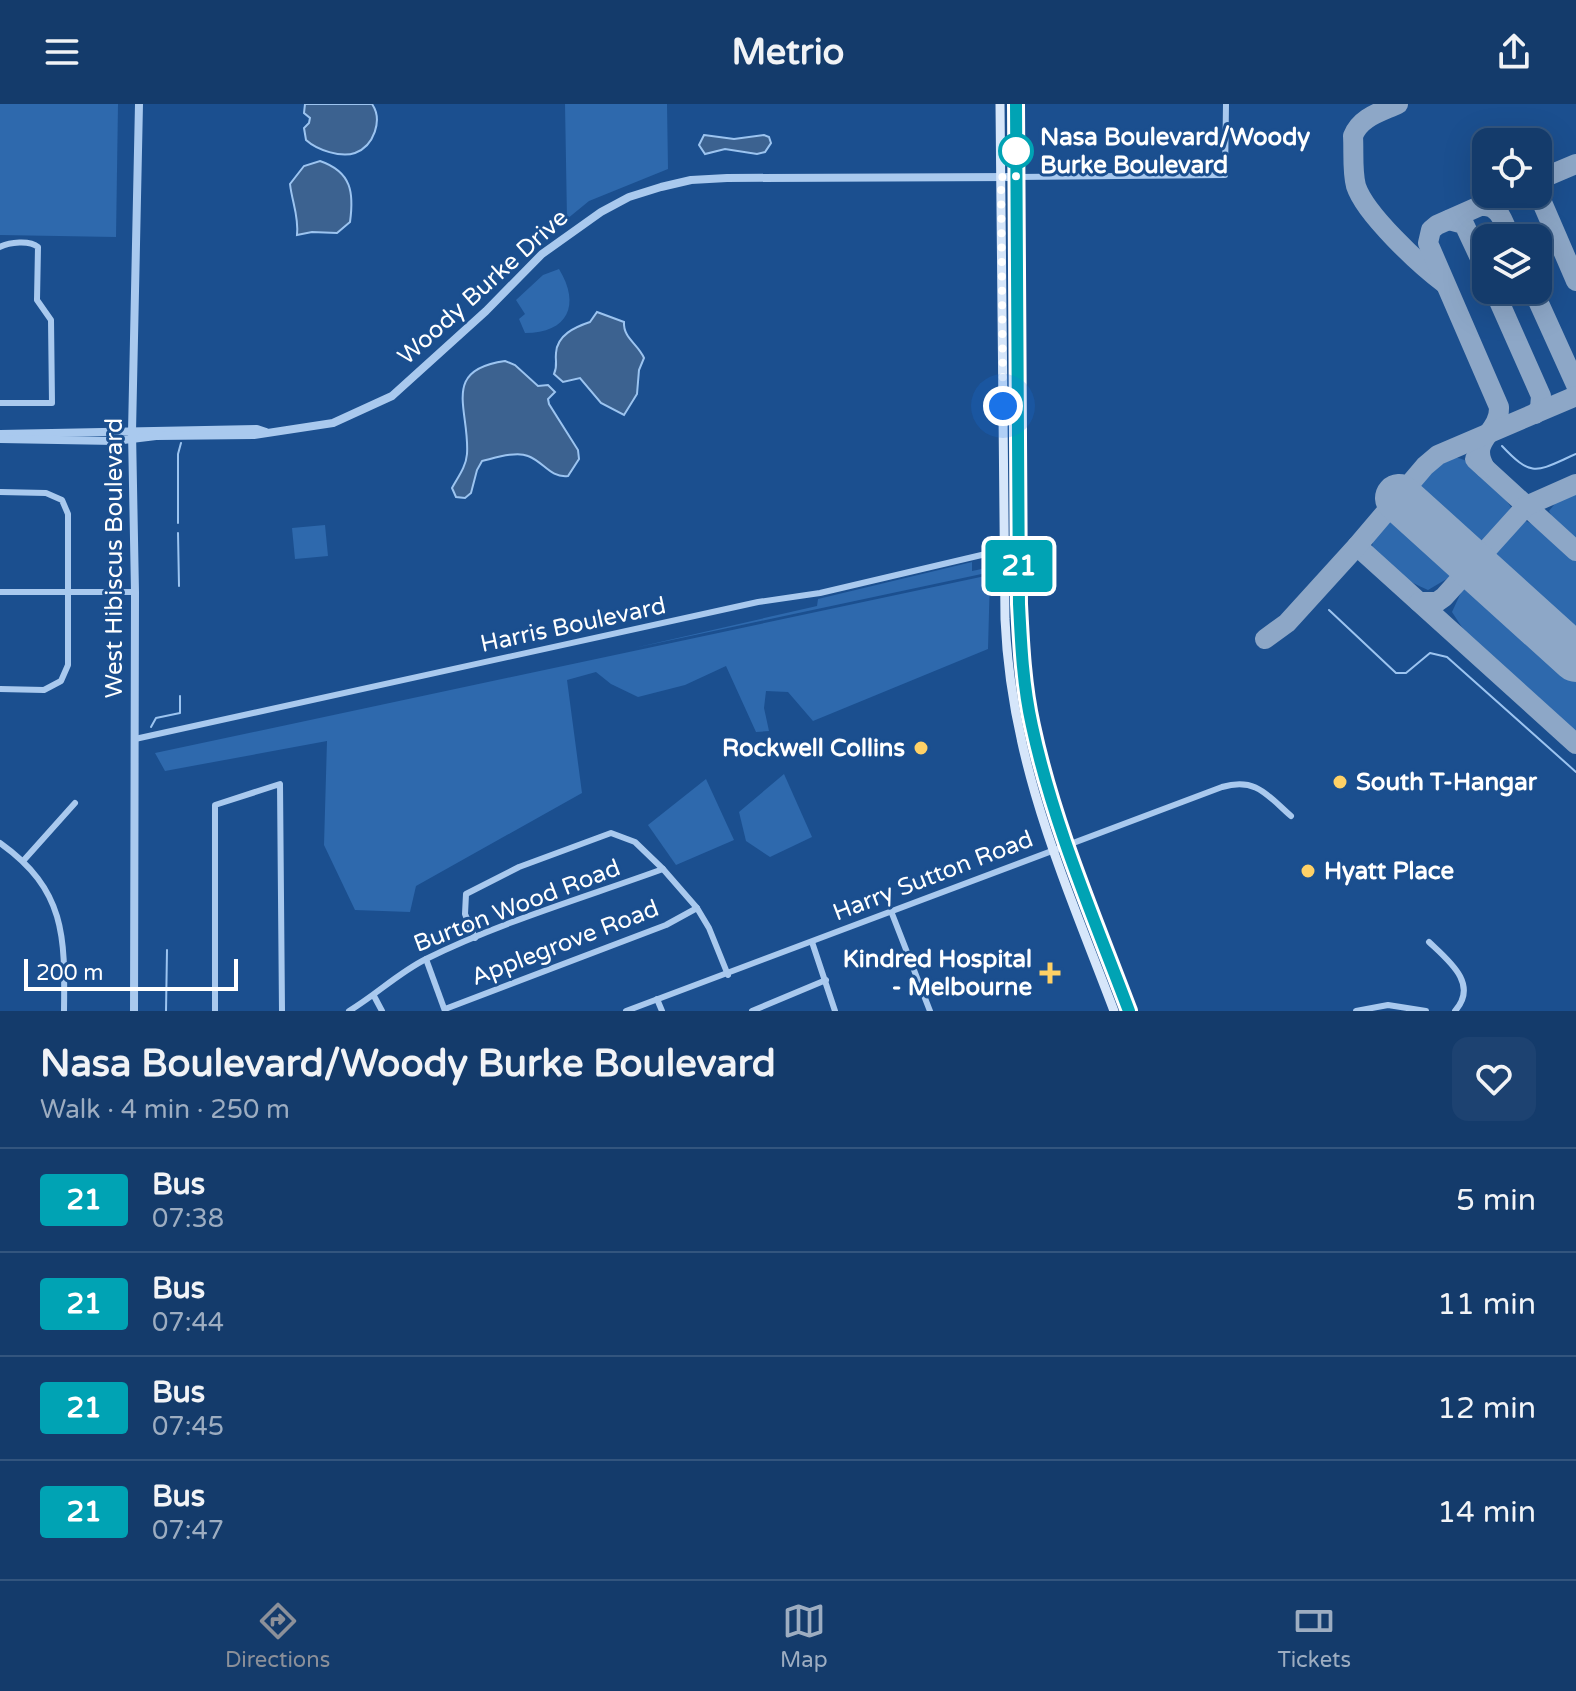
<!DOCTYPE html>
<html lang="en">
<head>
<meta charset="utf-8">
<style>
  body { margin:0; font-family:"Varela Round",sans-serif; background:#1d4271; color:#f1f3f6; height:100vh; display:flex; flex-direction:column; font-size:30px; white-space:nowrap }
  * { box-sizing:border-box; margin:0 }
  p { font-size:26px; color:#9dadc1 }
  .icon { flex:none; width:44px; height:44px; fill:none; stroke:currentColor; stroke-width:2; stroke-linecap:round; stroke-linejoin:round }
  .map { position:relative; height:907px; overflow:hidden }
  .panel { display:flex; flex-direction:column; background:#143b6b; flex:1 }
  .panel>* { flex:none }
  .badge { padding:0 16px; border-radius:6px; font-size:28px; line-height:52px }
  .tools { position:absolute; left:1472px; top:24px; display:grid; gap:16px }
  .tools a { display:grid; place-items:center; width:80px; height:80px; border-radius:16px; background:#143b6b; box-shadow:0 8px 32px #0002,0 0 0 2px #33557e; font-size:40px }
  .scale { position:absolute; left:24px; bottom:20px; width:214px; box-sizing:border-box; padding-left:8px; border:4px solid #fff; border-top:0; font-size:22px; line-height:28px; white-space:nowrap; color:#fff; -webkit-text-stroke:6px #1b4f8f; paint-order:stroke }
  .you { position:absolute; width:40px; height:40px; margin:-20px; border:6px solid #fff; border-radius:50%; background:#1a73e8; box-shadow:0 0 0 12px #1a73e833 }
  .map>.badge { position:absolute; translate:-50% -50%; box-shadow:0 0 0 4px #fff }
  .round { display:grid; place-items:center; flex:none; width:84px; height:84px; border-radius:16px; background:#1d4271 }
  .overview { display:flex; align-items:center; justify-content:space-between; height:136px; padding:0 40px }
  h1 { font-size:38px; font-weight:700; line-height:60px }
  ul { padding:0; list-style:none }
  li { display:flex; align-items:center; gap:24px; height:104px; padding:0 40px; border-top:2px solid #33557e }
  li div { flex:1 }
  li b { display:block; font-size:30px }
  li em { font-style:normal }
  li .badge { min-width:88px; font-weight:700; text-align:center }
  header { display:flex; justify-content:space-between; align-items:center; height:104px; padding:0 40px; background:#143b6b; font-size:36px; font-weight:700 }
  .dock { display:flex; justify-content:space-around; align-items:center; height:112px; border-top:2px solid #33557e; background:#143b6b; font-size:22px; color:#9dadc1 }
  .dock a { display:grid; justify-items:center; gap:4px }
  .dock .current { color:#8c9099 }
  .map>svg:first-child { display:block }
  .green { fill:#2e69ad }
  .water { fill:#3c6290; stroke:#9cc4f0; stroke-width:2 }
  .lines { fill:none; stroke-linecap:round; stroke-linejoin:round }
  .stream { stroke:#9cc4f0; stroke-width:2 }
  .taxiway { stroke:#8da7c7; stroke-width:20 }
  .runway { stroke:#8da7c7; stroke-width:48 }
  .minor { stroke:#a9c9ee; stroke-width:6 }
  .tertiary { stroke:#a9c9ee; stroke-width:8 }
  .secondary { stroke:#d6e6fa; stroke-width:9 }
  .line-casing { stroke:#fff; stroke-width:18 }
  .line { stroke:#00a3b4; stroke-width:12 }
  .walk { stroke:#fff; stroke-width:8; stroke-dasharray:0 14.4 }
  .stop-dot { fill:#fff; stroke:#00a3b4; stroke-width:4 }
  .poi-dot { fill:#ffd166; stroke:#1b4f8f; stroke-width:3 }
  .labels { text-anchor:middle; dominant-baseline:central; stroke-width:6; stroke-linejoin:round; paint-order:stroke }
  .stop-label { font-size:24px; font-weight:bold; fill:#fff; stroke:#1b4f8f; text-anchor:start }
  .street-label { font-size:24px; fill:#fff; stroke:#1b4f8f }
  .poi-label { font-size:24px; font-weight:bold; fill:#fff; stroke:#1b4f8f; text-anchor:end }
</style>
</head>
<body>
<header><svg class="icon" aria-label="menu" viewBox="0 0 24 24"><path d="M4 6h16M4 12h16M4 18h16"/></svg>Metrio<svg class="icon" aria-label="share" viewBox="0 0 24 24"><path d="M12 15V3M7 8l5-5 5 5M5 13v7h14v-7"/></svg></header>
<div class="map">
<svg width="1576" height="907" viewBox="0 0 1576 907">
  <rect width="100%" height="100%" fill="#1b4f8f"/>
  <g class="green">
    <polygon points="0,0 118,0 116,133 0,131"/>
    <polygon points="565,0 667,0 668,65 589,97 567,115"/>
    <path d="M559,165C581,201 568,229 525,229L519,215L525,210L516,196L543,171Z"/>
    <path d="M1450,353C1474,352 1498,384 1511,403C1502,421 1491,435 1473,445L1424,400L1418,390C1419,373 1436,362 1450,353Z"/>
    <polygon points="1576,388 1576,443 1558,425 1549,407 1558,396"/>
    <path d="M1394,416L1407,418L1457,462L1450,473L1428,486C1408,477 1382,464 1372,443C1373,431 1382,420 1394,416Z"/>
    <path d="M1526,417L1542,425L1576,454V537L1488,458C1497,440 1509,428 1526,417Z"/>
    <polygon points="325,421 328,452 295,455 292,424"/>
    <polygon points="972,458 972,467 991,463 991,468 634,544 817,502 818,495"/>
    <polygon points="990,471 988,545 813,617 788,588 766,587 764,604 769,627 756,628 726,562 685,581 638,593 611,580 596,568 567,576 582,689 416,782 410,808 355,806 324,741 327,637 165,667 155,649"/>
    <polygon points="1472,476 1576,570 1576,633 1467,531 1452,508 1463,484"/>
    <polygon points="784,670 812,733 770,753 746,737 739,708"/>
    <polygon points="706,675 734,736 676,761 648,721"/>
  </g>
  <g class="water">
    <path d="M305,0H372C383,16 374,42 355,49C341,54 317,46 306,36L304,24L309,19L310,14L304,9Z"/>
    <polygon points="704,31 734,35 764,31 769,33 771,39 765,48 757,50 725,45 705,50 699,41"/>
    <path d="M320,57C352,68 354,89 350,118L337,129L312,128L297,131C299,112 292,98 290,80L304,62Z"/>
    <path d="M597,208L624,218C623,234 638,240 644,254L639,266L637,290L624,311L601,299L580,274L563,278L554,270C558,261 555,258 556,249C557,231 575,223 590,218Z"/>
    <path d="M505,257L515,261L538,282L548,281L555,288L548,295L549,300L578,346L579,355L568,372C550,374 544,358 528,352C516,347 495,354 482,357L477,366L471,389L465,394L456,393L452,384C458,373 466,363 467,350C470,306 440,266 505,257Z"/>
  </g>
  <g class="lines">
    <g class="stream">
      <path d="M1502,342C1533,375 1537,367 1576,350"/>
      <polyline points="178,419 178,350 181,339"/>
      <polyline points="178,429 179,482"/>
      <polyline points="1329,506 1396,569 1406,569 1430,549 1447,553 1576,668"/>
      <polyline points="151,623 156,614 180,609 180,592"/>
      <polyline points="166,907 167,846"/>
    </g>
    <g class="taxiway">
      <path d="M1398,0C1381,8 1360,13 1353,32C1354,48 1352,67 1356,82C1365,110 1420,161 1444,179"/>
      <polyline points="1538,76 1576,60"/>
      <polyline points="1538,89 1576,177"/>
      <path d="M1482,102C1500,100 1504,120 1510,134"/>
      <polyline points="1449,116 1464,120 1486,167"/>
      <polyline points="1494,186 1541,292 1540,304 1535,310"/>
      <polyline points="1533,186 1576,281"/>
      <polyline points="1475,355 1576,447"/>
      <path d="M1485,364C1468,335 1500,330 1499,303L1428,139L1431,126L1437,121L1507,90"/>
      <polyline points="1357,442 1576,640"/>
      <polyline points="1419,498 1437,498 1444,493 1526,402 1576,380"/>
      <polyline points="1265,535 1287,519 1357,442 1425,362 1438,351 1576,292"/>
    </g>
    <polyline class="runway" points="1399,394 1576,554"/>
    <g class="minor">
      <polyline points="1016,73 1225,71 1226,0"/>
      <path d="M0,143C9,138 30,136 38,143L37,196L51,216L52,299H0"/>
      <polyline points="0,388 46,389 62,396 68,410 68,561 61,577 44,586 0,585"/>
      <polyline points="0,488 135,488"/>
      <polyline points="135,635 758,498 820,489 990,449 1019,447"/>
      <path d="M0,739C66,786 65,833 64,907"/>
      <polyline points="24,756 75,699"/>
      <polyline points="891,807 930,907"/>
      <polyline points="475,834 465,810 466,790 519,763 611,729 635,738 663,765 697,804 709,824 728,871"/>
      <polyline points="812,838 835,907"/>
      <path d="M1429,838C1449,857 1479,880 1455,907"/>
      <polyline points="426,855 445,907"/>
      <polyline points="374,892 382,907"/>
      <polyline points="657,895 662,907"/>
      <polyline points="445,905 666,821 697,804"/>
      <polyline points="215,907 215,701 280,680 282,907"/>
      <path d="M349,907C376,891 398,869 426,855C498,819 586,793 663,765"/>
      <path d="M626,907L1222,683C1256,673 1267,691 1291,712"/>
      <polyline points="752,907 826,876"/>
      <polyline points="1356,907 1388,901 1426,907"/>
    </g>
    <g class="tertiary">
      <polyline points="0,330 257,325 266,328"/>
      <polyline points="0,335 115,337 156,332 254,331 333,319 392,292 486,207 542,150 601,108 629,93 661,83 691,76 727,74 1016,73"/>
      <polyline points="134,907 135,488 132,328 139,0"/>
    </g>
    <g class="secondary">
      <path d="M1000,0L1005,515C1011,659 1064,775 1114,907"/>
      <polyline points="1015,0 1019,483 1024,571 1034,632 1052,698 1129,907"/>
    </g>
  </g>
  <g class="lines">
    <g class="line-casing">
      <path id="line" d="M1016,0L1019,500C1021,541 1023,582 1032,622C1053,720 1094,814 1129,907"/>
    </g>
    <use href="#line" class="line"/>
    <polyline class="walk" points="1003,302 1001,73 1016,73 1016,47"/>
  </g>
  <circle class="stop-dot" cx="1016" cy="47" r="16"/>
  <g class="poi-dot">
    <circle cx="921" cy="644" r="8"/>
    <circle cx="1340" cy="678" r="8"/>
    <circle cx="1308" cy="767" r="8"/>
    <path d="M1046 857h8v8h8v8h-8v8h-8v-8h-8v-8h8z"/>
  </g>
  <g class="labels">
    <g class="stop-label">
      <text x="1040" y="33">Nasa Boulevard/Woody<tspan x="1040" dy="28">Burke Boulevard</tspan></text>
    </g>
    <g class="street-label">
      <text transform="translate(483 183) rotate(-42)">Woody Burke Drive</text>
      <text transform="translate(114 454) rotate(-90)">West Hibiscus Boulevard</text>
      <text transform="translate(573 521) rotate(-12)">Harris Boulevard</text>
      <text transform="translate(933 772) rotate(-21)">Harry Sutton Road</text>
      <text transform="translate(517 802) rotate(-21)">Burton Wood Road</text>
      <text transform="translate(565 839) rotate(-21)">Applegrove Road</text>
    </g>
    <g class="poi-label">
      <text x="905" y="644">Rockwell Collins</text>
      <text x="1356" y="678" text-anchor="start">South T-Hangar</text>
      <text x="1324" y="767" text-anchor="start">Hyatt Place</text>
      <text x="1032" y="855">Kindred Hospital<tspan x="1032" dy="28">- Melbourne</tspan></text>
    </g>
  </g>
</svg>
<div class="tools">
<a><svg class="icon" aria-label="locate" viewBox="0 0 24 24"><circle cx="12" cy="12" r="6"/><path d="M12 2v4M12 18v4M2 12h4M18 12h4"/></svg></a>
<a><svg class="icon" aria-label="layers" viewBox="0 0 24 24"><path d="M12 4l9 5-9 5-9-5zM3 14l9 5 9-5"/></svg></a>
</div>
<div class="scale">200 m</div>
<div class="you" style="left:1003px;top:302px"></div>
<b class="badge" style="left:1019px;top:462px;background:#00a3b4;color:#fff">21</b>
</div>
<section class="panel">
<div class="overview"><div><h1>Nasa Boulevard/Woody Burke Boulevard</h1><p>Walk · 4 min · 250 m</p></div><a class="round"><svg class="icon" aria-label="heart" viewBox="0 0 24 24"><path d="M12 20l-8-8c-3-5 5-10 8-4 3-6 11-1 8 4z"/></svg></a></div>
<ul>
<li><span class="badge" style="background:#00a3b4;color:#fff">21</span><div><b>Bus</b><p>07:38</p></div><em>5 min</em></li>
<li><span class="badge" style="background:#00a3b4;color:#fff">21</span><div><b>Bus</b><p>07:44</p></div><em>11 min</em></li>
<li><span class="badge" style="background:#00a3b4;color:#fff">21</span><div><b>Bus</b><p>07:45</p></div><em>12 min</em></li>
<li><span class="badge" style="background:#00a3b4;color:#fff">21</span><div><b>Bus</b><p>07:47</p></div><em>14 min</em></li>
</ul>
</section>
<nav class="dock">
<a class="current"><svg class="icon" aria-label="directions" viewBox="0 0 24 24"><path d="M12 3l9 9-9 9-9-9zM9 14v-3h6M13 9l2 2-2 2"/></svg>Directions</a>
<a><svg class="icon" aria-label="map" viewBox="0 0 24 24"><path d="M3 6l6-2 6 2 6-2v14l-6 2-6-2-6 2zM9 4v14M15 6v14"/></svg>Map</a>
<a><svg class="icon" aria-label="tickets" viewBox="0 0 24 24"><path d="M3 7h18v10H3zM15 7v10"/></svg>Tickets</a>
</nav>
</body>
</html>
